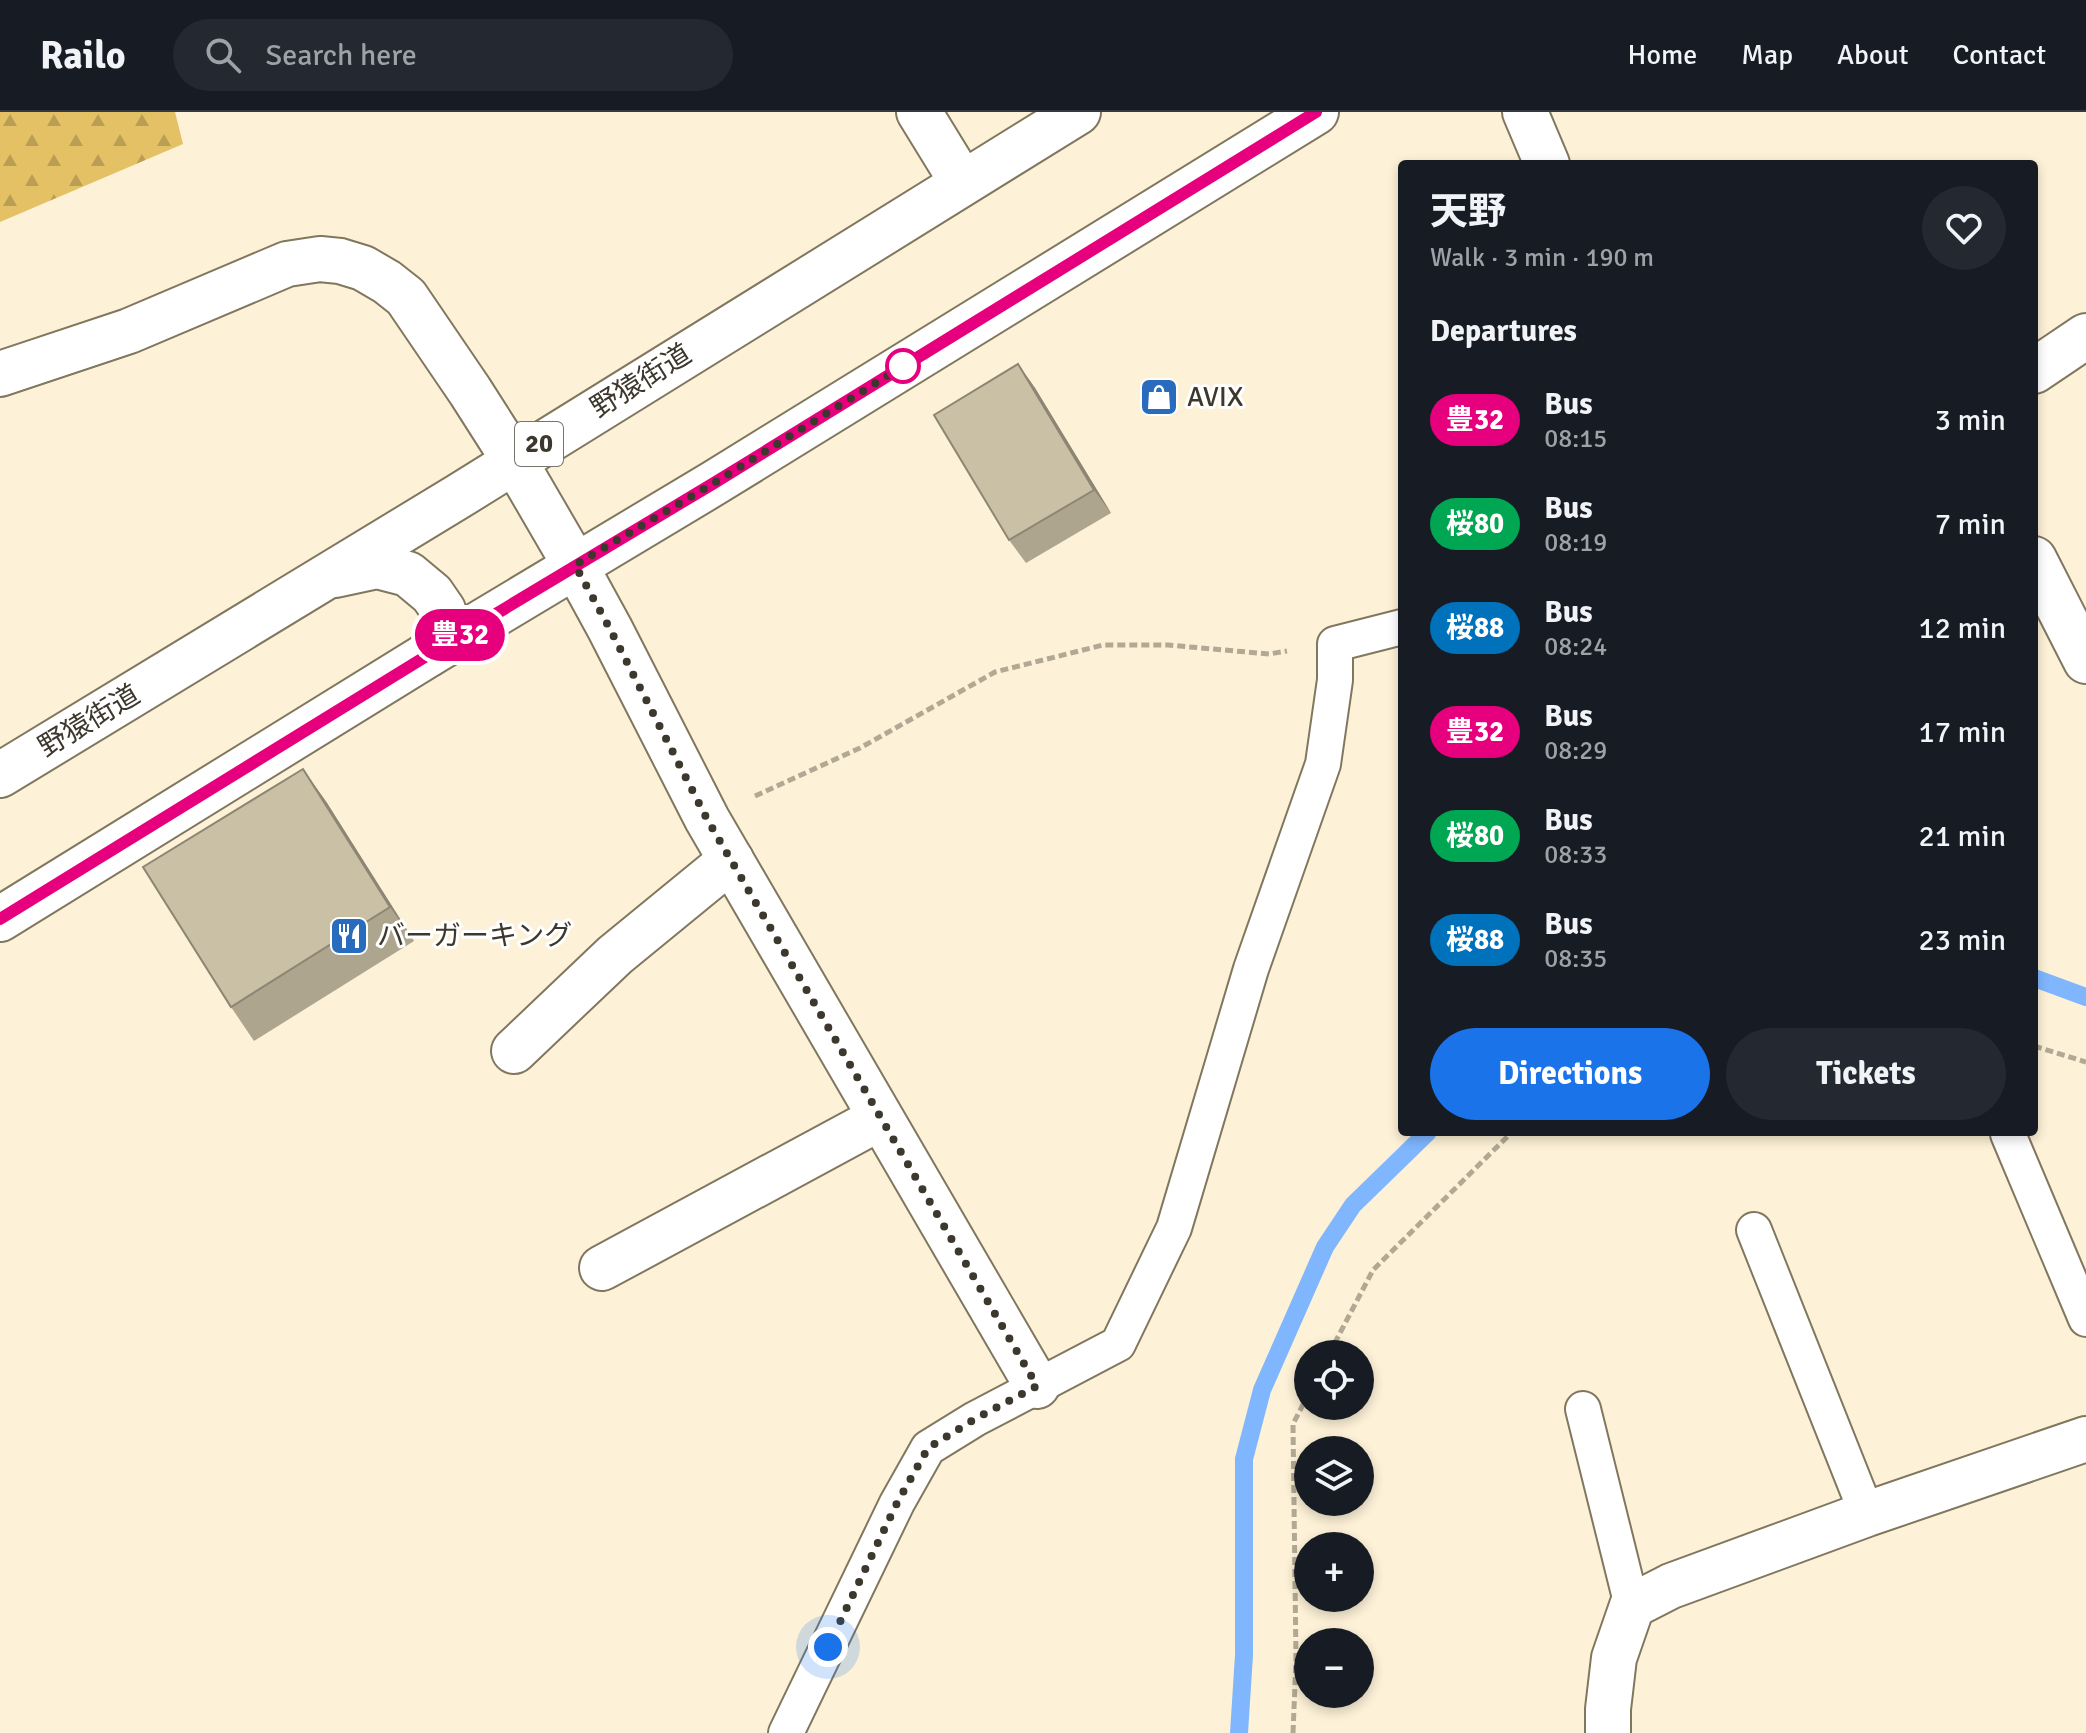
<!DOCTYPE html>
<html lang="en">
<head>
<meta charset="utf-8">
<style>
  body { margin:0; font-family:Signika,"Noto Sans JP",sans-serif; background:#242831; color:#f1f3f6; height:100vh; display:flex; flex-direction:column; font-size:30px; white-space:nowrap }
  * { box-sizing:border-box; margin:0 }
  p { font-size:26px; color:#9ea1a6 }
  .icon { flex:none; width:44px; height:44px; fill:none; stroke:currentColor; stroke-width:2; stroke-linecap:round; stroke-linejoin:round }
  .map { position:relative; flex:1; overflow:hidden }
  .panel { position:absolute; left:1398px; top:48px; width:640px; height:976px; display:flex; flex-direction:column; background:#171b24; border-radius:8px; box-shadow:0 4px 12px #0003 }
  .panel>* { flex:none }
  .badge { padding:0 16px; border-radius:26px; font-size:28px; line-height:52px }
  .fabs { position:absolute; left:1294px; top:1228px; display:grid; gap:16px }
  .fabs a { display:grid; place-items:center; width:80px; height:80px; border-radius:50%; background:#171b24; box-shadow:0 4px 12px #0003; font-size:40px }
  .you { position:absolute; width:40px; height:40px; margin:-20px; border:6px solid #fff; border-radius:50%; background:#1a73e8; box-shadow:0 0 0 12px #1a73e833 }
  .map>.badge { position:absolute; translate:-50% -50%; box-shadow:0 0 0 4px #fff }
  h2 { padding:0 32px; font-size:30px; line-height:72px }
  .round { display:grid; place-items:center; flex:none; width:84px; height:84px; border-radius:42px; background:#242831 }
  .head { display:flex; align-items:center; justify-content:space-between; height:136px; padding:0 32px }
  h1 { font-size:38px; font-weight:700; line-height:60px }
  .button { display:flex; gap:16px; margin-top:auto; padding:16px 32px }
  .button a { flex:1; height:92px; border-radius:48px; background:#1a73e8; color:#fff; font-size:32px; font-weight:700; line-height:92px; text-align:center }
  .button a+a { background:#242831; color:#f1f3f6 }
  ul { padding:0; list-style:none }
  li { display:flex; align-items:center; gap:24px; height:104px; padding:0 32px }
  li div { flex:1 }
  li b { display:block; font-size:30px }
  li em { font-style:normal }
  li .badge { min-width:88px; font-weight:700; text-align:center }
  header { display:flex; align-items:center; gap:48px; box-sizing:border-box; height:112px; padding:0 40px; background:#171b24; border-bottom:2px solid #363941 }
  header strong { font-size:38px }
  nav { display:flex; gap:44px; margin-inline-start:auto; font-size:28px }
  .search { width:560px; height:72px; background:#242831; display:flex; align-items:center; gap:20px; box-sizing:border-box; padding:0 28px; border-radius:44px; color:#9ea1a6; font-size:30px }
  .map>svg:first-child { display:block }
  .forest { fill:url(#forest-firs) }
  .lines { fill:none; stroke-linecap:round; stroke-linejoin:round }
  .stream { stroke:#7fb6fe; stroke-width:18 }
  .service-casing { stroke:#81775f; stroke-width:38 }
  .minor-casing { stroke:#81775f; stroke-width:48 }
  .primary-casing { stroke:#81775f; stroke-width:48 }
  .path { stroke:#b1a994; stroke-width:5; stroke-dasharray:8 4; stroke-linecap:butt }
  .service { stroke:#fff; stroke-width:34 }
  .minor { stroke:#fff; stroke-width:44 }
  .primary { stroke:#fff; stroke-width:44 }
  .wall { fill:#aea58f }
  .shaded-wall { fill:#8d8674 }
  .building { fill:#cac0a6; stroke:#8d8674; stroke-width:2 }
  .line-casing { stroke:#fff; stroke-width:18 }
  .line { stroke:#e6007e; stroke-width:12 }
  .walk { stroke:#3d382e; stroke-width:8; stroke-dasharray:0 14.4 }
  .stop-dot { fill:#fff; stroke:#e6007e; stroke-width:4 }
  .labels { text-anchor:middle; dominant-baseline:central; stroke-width:6; stroke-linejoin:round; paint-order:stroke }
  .shield { fill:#fff; stroke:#77746d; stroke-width:2 }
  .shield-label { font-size:26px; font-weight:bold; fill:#3d382e }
  .street-label { font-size:28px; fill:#3d382e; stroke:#fff }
  .poi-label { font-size:28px; fill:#3d382e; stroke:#fff; text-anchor:start }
</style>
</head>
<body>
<header>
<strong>Railo</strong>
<div class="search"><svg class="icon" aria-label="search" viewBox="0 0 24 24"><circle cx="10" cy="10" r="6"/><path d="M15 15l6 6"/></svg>Search here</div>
<nav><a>Home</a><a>Map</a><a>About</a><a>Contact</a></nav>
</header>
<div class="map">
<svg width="2086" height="1621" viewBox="0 0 2086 1621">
  <defs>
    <pattern id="forest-firs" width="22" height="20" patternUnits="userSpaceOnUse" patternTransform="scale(2)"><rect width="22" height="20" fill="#e4c164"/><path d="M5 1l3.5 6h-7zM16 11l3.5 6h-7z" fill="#ba9e53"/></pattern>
  </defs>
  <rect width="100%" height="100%" fill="#fdf2d7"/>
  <polygon class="forest" points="0,0 175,0 183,32 0,110"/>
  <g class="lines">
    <g class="stream">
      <polyline points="2034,866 2086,885"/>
      <polyline points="1239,1621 1244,1543 1244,1347 1262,1278 1325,1135 1353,1093 1428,1020"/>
    </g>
    <g class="service-casing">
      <g id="service">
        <polyline points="2008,1022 2086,1207"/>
        <polyline points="1754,1118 1867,1402"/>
        <polyline points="1583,1297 1632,1494"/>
        <polyline points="786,1621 897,1391 928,1336 975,1307 1118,1232 1174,1116 1251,857 1323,652 1335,568 1335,532 1402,515"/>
      </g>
    </g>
    <g class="minor-casing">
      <g id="minor">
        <polyline points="919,0 962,70"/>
        <polyline points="1525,0 1547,52"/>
        <polyline points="2034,259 2086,224"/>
        <polyline points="0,262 129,219 287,152 320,147 340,149 363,156 387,170 406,185 470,279 514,348"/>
        <polyline points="2034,447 2086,549"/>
        <polyline points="575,453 610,517 707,707 1037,1274"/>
        <polyline points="514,939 615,843 731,748"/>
        <polyline points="602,1156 880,1006"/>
        <polyline points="1608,1621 1608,1597 1614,1546 1632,1494 1671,1474 1867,1402 2086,1327"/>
      </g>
    </g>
    <g class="primary-casing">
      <g id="primary">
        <polyline points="514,348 575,453"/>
        <polyline points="335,463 377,454 408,462 432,482 443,498 442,516 429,542"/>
        <polyline points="0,663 459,384 1078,0"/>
        <polyline points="0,807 429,542 714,371 1316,0"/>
      </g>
    </g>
    <g class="path">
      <polyline points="755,684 860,636 995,560 1103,533 1168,533 1269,542 1287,539"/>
      <polyline points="2034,934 2086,950"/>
      <polyline points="1329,1242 1373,1158 1512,1020"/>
      <polyline points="1293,1621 1296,1547 1293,1312 1308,1283"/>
    </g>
    <use href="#service" class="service"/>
    <use href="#minor" class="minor"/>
    <use href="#primary" class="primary"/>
  </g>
  <g class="wall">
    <polygon points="1018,252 1035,276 1111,401 1026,451 1009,428"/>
    <polygon points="303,657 327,691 414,829 254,929 231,895"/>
  </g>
  <g class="shaded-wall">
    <polygon points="1018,252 1035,276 1111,401 1094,378"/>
    <polygon points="303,657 327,691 414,829 390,795"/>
  </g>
  <g class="building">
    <polygon points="1018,252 1094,378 1009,428 934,303"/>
    <polygon points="303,657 390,795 231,895 143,755"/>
  </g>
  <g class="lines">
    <g class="line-casing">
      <polyline id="line" points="0,807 454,527 714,371 1316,0"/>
    </g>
    <use href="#line" class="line"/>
    <polyline class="walk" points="828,1535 897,1391 928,1336 975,1307 1037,1274 707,707 610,517 575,453 714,371 905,253 903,254"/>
  </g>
  <defs>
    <g id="shop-square" transform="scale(2)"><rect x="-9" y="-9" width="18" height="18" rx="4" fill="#296bbc" stroke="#fff"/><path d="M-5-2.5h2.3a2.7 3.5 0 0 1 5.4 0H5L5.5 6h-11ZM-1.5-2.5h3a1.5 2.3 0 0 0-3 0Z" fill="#fff"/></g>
    <g id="restaurant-square" transform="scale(2)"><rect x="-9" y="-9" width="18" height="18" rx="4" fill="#296bbc" stroke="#fff"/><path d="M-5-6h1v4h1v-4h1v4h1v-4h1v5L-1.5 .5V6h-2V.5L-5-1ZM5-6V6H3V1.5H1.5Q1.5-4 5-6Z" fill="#fff"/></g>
  </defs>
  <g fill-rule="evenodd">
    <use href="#shop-square" x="1159" y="285"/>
    <use href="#restaurant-square" x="349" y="824"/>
  </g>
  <circle class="stop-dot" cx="903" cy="254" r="16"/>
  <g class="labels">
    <rect class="shield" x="515" y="310" width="48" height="44" rx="6"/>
    <g class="shield-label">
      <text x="539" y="332">20</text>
    </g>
    <g class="street-label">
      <text transform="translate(641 269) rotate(-32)">野猿街道</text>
      <text transform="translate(89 609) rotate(-31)">野猿街道</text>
    </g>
    <g class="poi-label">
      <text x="1187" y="285">AVIX</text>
      <text x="377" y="824">バーガーキング</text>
    </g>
  </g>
</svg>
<div class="fabs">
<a><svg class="icon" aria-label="locate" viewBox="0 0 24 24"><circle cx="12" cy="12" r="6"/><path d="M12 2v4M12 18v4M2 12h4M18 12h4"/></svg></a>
<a><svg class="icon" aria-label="layers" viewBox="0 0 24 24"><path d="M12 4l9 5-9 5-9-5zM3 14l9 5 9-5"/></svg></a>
<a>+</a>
<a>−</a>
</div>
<div class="you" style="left:828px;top:1535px"></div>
<b class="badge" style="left:460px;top:523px;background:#e6007e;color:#fff">豊32</b>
<section class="panel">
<div class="head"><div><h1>天野</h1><p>Walk · 3 min · 190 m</p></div><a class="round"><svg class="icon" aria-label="heart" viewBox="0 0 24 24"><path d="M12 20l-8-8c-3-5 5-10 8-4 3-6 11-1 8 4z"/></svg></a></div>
<h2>Departures</h2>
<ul>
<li><span class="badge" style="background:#e6007e;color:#fff">豊32</span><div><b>Bus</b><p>08:15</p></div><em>3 min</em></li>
<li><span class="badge" style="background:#00a651;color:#fff">桜80</span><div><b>Bus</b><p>08:19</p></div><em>7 min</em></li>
<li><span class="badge" style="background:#0072bc;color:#fff">桜88</span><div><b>Bus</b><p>08:24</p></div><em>12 min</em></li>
<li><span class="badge" style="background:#e6007e;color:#fff">豊32</span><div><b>Bus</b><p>08:29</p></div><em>17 min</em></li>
<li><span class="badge" style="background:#00a651;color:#fff">桜80</span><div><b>Bus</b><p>08:33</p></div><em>21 min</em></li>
<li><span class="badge" style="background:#0072bc;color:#fff">桜88</span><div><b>Bus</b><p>08:35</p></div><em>23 min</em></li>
</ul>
<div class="button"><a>Directions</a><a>Tickets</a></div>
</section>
</div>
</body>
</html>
